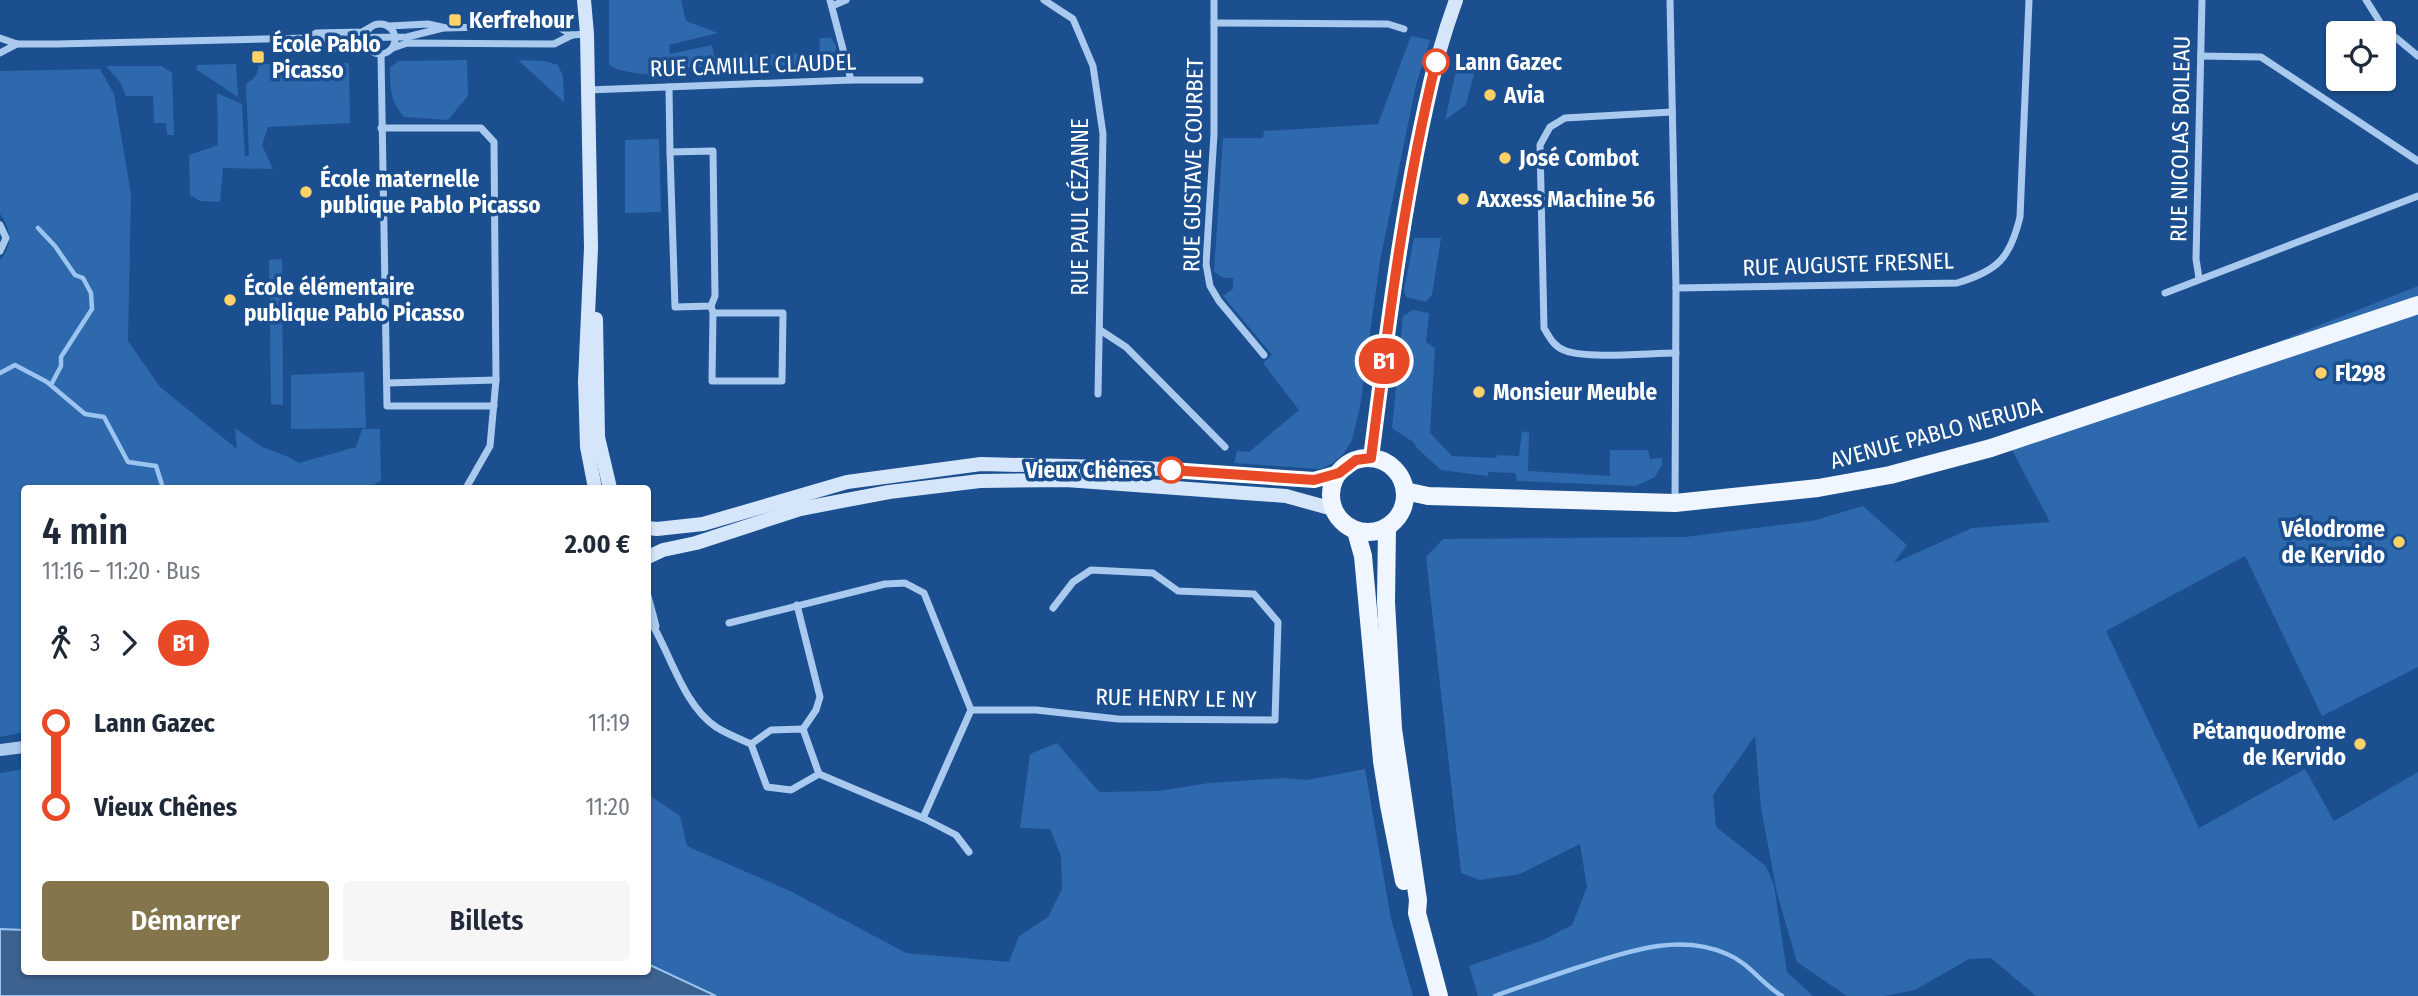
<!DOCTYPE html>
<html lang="fr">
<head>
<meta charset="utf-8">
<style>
  body { margin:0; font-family:"Fira Sans Condensed",sans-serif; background:#f6f6f7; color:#1f2937; height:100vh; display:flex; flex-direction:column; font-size:26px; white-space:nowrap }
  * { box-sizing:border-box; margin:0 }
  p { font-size:23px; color:#747a83 }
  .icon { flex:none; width:38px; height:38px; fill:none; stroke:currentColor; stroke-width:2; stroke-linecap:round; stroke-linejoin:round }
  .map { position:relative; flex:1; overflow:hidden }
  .details { position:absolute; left:21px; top:485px; width:630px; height:490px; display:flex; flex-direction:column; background:#fff; border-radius:7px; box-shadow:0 2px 5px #0004 }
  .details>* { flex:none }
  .badge { padding:0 14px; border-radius:23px; font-size:24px; line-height:46px }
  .tools { position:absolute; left:2326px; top:21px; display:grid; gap:14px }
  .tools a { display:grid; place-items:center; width:70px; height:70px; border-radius:7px; background:#fff; box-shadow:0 2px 5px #0004; font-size:35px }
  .map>.badge { position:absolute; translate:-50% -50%; box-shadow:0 0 0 4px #fff }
  .legs { display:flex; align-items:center; gap:10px; height:77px; padding:0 21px; font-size:23px }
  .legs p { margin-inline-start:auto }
  .summary { display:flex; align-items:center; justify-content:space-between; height:119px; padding:0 21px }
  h1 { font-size:38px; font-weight:600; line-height:52px }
  .cta { display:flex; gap:14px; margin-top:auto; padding:14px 21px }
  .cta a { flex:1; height:80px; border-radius:7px; background:#84754c; color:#fff; font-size:28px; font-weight:600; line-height:80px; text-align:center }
  .cta a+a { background:#f6f6f7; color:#1f2937 }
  ul { padding:0 21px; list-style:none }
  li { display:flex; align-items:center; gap:24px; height:84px; font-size:26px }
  li i { display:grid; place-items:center; width:10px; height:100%; margin:0 9px; background:currentColor }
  li i::after { content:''; width:18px; height:18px; margin:-9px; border:5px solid; border-radius:50%; background:#fff }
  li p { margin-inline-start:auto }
  li:first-child i { background:linear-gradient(#0000 50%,currentColor 0) }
  li:last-child i { background:linear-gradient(currentColor 50%,#0000 0) }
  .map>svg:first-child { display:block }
  .green { fill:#2e69ad }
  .water { fill:#3c6290; stroke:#9cc4f0; stroke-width:2 }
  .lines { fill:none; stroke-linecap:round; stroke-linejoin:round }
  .stream { stroke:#9cc4f0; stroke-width:4.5 }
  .minor { stroke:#a9c9ee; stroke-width:7 }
  .tertiary { stroke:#a9c9ee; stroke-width:12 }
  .secondary { stroke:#d6e6fa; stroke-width:14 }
  .primary { stroke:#f0f6ff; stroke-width:18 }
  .line-1-casing { stroke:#fff; stroke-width:16 }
  .line-1 { stroke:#e84927; stroke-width:10 }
  .poi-dot { fill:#ffd166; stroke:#1b4f8f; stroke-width:2.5 }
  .stop-1-dot { fill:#fff; stroke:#e84927; stroke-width:3.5 }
  .labels { text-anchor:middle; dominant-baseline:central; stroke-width:7; stroke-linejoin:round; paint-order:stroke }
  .poi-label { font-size:23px; font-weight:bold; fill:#fff; stroke:#1b4f8f; text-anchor:start }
  .stop-label { font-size:23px; font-weight:bold; fill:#fff; stroke:#1b4f8f; text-anchor:start }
  .street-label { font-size:23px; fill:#fff; stroke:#1b4f8f }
</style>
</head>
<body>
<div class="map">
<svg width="2418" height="996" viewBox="0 0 2418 996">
  <rect width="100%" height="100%" fill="#1b4f8f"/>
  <g class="green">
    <path d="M609,0H681L686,21L718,33L669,45L670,54L712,45L714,56L819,53L820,38H831L836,46L835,65L691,67C686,69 680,72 675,73C659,77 623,74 609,65Z"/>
    <polygon points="1411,36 1430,40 1416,85 1380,261 1360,407 1352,440 1344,453 1333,463 1320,469 1234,463 1237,451 1249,452 1299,410 1263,363 1272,355 1223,296 1233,289 1233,278 1224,278 1214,272 1223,138 1263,138 1264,131 1378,124"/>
    <polygon points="1460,53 1475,70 1466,105 1445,120"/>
    <path d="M467,60L468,96L448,120L404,117C390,101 390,88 390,67L399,61Z"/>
    <polygon points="518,60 544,61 558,65 563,76 564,102"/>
    <path d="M349,63L350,123L268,127L262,145L273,169L223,168L220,202L200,201L190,195L189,155L218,145L217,93L242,104L245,157L249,155L246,84C255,78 259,74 258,64Z"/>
    <polygon points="236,64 238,97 196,69 197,65"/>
    <polygon points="106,66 162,66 172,73 174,135 167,135 166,123 154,123 153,96 126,96 120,82"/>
    <path d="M100,69L114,94L131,194L128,341L160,387L237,449L235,428L262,447L289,457L299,463L356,447L362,429H380L381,481L367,488H24V732L0,737V260C13,245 12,230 0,214V71Z"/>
    <polygon points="659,139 661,212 625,213 625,140"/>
    <polygon points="1414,238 1441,238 1432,295 1426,302 1406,297 1404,290"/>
    <polygon points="282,259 283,405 271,404 269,260"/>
    <polygon points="2418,286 2418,667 2322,716 2245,556 2106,631 2199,828 2305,769 2334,821 2418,772 2418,996 2036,996 1991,958 1969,959 1915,990 1884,996 1847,996 1797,962 1777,893 1761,808 1755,736 1713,795 1716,827 1766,866 1774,885 1787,972 1813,996 1478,996 1469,966 1543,940 1572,925 1587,887 1580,844 1520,874 1480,880 1461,873 1426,557 1443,539 1685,537 1812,521 1863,506 1907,545 1894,563 1972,528 2050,522 2011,448"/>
    <polygon points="1413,310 1429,313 1426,342 1435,348 1430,433 1452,456 1496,458 1498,455 1519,456 1522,431 1529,433 1528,471 1610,476 1610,450 1648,450 1650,459 1662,458 1662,465 1655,477 1636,486 1517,481 1515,473 1488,472 1488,476 1441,470 1417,448 1413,442 1392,428 1403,316"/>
    <polygon points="364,372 366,428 291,429 291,375"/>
    <polygon points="1057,743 1099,792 1159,791 1209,783 1284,778 1307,780 1365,769 1391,919 1413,996 716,996 648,964 648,794 680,816 687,846 790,891 906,953 1009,962 1019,936 1048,917 1062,889 1061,856 1050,829 1020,828 1030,754"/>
    <polygon points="24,769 24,930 0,929 0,773"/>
  </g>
  <polygon class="water" points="0,929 24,930 24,971 648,971 648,964 716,996 0,996"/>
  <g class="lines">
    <g class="stream">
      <polyline points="38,228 55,246 75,275 83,278 91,293 92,309 61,357 61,366 51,385"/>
      <polyline points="0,373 15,365 47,382 85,414 104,417 128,462 156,466 163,488"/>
      <path d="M1495,996C1522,986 1549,977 1576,968C1624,953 1677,932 1727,954C1749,963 1762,984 1782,996"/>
    </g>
    <g class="minor">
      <polyline points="830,0 851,80"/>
      <polyline points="1044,0 1073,19 1093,66 1103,134 1098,394"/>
      <polyline points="1214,0 1214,134 1206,264 1210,286 1219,301 1264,355"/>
      <polyline points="1670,0 1676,288 1675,503"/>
      <polyline points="2366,0 2383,27 2418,56"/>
      <polyline points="832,6 846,0"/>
      <polyline points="1214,23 1388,24 1404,29"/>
      <circle cx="380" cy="39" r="15"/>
      <polyline points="389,26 428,24 446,28 555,25 572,35"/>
      <polyline points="0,38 17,44 57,44 309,38 336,48 367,47"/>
      <polyline points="309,38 316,33 362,32 369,28"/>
      <polyline points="316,38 407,37 443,28"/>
      <polyline points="393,48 407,43 554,44 572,35 587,34"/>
      <polyline points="0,53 17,44"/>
      <polyline points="381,54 387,406 494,406"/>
      <polyline points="2201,56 2261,57 2418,161"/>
      <polyline points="669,87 670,152"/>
      <polyline points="588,90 851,80 920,80"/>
      <path d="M1672,112L1565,118L1550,127L1540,145L1544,328C1550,338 1554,347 1566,351C1588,359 1649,353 1676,353"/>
      <polyline points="381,128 481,128 494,142 496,380 490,446 466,488"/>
      <polygon points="713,151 715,296 711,306 675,307 670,152"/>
      <polyline points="0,225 6,238 0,251"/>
      <polyline points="2199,278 2196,259 2202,0"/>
      <path d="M1676,288L1957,283C1997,271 2010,259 2020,217L2029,0"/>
      <polyline points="2165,293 2418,196"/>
      <polyline points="711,306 713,313 712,381 782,381 783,313 713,313"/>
      <polyline points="1100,330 1126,347 1225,447"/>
      <polyline points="387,383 496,380"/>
      <polyline points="648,596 656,626"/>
      <polyline points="797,605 820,697 816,710 803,729"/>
      <path d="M648,617C670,651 682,704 716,727C727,734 740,739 751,744L767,787L791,790L819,774L803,729L771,730L751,744"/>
      <polyline points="729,623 885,584 905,583 924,593 971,710"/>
      <polyline points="971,710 1036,710 1118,719 1275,720 1278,622 1254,594 1178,591 1153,573 1091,570 1073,582 1053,608"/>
      <polyline points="819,774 923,818 956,835 969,852"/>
      <polyline points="923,818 971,710"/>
    </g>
    <polyline class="tertiary" points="0,750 24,747"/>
    <g class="secondary">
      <polyline points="584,0 587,34 591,248 585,381 587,447 595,488"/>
      <polyline points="596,319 598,437 610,488"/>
      <path d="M1371,458C1381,378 1392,298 1405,219C1417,144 1430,71 1456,0"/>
      <polyline points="648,528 657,529 703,524 847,482 981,464 1147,468 1314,480 1339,473"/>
      <polyline points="648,557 663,550 696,543 800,509 889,492 980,481 1066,480 1286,496 1333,509"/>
    </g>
    <g class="primary">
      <circle cx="1368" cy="495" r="37"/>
      <polyline points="1405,491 1428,496 1675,503 1818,488 1890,475 1991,448 2418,305"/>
      <polyline points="1387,528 1386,602 1393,729 1418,900 1417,913 1439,996"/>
      <polyline points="1356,531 1363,556 1382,761 1389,805 1404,881"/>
    </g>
  </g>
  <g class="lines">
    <g class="line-1-casing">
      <path id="line-1" d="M1171,470L1314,480L1339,473L1356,460L1371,458C1388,325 1404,192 1436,62"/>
    </g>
    <use href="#line-1" class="line-1"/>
  </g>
  <g class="poi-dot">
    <rect x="448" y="13" width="14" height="14" rx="3.5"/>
    <rect x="251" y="50" width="14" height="14" rx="3.5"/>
    <circle cx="1490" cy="95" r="7"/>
    <circle cx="1505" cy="158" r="7"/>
    <circle cx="306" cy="192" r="7"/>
    <circle cx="1463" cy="199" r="7"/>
    <circle cx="230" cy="300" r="7"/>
    <circle cx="2321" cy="373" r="7"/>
    <circle cx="1479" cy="392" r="7"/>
    <circle cx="2399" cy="542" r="7"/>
    <circle cx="2360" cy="744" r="7"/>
  </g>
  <g class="stop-1-dot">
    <circle cx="1436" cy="62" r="12"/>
    <circle cx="1171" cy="470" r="12"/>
  </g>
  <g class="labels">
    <g class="poi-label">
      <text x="469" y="20">Kerfrehour</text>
      <text x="272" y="44">École Pablo<tspan x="272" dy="26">Picasso</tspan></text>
      <text x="1504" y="95">Avia</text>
      <text x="1519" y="158">José Combot</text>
      <text x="320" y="179">École maternelle<tspan x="320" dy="26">publique Pablo Picasso</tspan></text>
      <text x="1477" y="199">Axxess Machine 56</text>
      <text x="244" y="287">École élémentaire<tspan x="244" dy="26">publique Pablo Picasso</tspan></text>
      <text x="2335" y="373">Fl298</text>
      <text x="1493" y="392">Monsieur Meuble</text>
      <text x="2385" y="529" text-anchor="end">Vélodrome<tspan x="2385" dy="26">de Kervido</tspan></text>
      <text x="2346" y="731" text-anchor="end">Pétanquodrome<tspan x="2346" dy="26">de Kervido</tspan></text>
    </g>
    <g class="stop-label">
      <text x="1455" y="62">Lann Gazec</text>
      <text x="1152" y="470" text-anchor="end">Vieux Chênes</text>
    </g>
    <g class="street-label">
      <text transform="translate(753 65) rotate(-2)">RUE CAMILLE CLAUDEL</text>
      <text transform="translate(2180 139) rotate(-89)">RUE NICOLAS BOILEAU</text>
      <text transform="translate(1193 165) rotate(-89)">RUE GUSTAVE COURBET</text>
      <text transform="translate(1080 207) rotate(-90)">RUE PAUL CÉZANNE</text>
      <text transform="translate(1848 264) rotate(-2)">RUE AUGUSTE FRESNEL</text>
      <text transform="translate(1936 433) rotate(-15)">AVENUE PABLO NERUDA</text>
      <text transform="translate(1176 698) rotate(1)">RUE HENRY LE NY</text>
    </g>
  </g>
</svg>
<div class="tools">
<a><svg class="icon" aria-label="locate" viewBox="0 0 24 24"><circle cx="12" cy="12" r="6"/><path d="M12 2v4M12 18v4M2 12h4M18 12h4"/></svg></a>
</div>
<b class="badge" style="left:1384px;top:361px;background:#e84927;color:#fff">B1</b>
<section class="details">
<div class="summary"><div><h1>4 min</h1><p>11:16 – 11:20 · Bus</p></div><b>2.00 €</b></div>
<div class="legs"><svg class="icon" aria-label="walk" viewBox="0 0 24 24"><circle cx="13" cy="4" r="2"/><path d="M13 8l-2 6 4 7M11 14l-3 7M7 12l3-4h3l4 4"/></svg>3<svg class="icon" aria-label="forward" viewBox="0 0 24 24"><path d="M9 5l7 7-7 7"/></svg><b class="badge" style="background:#e84927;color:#fff">B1</b></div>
<ul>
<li><i style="color:#e84927"></i><b>Lann Gazec</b><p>11:19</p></li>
<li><i style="color:#e84927"></i><b>Vieux Chênes</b><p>11:20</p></li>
</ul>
<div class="cta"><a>Démarrer</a><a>Billets</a></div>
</section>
</div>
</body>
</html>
